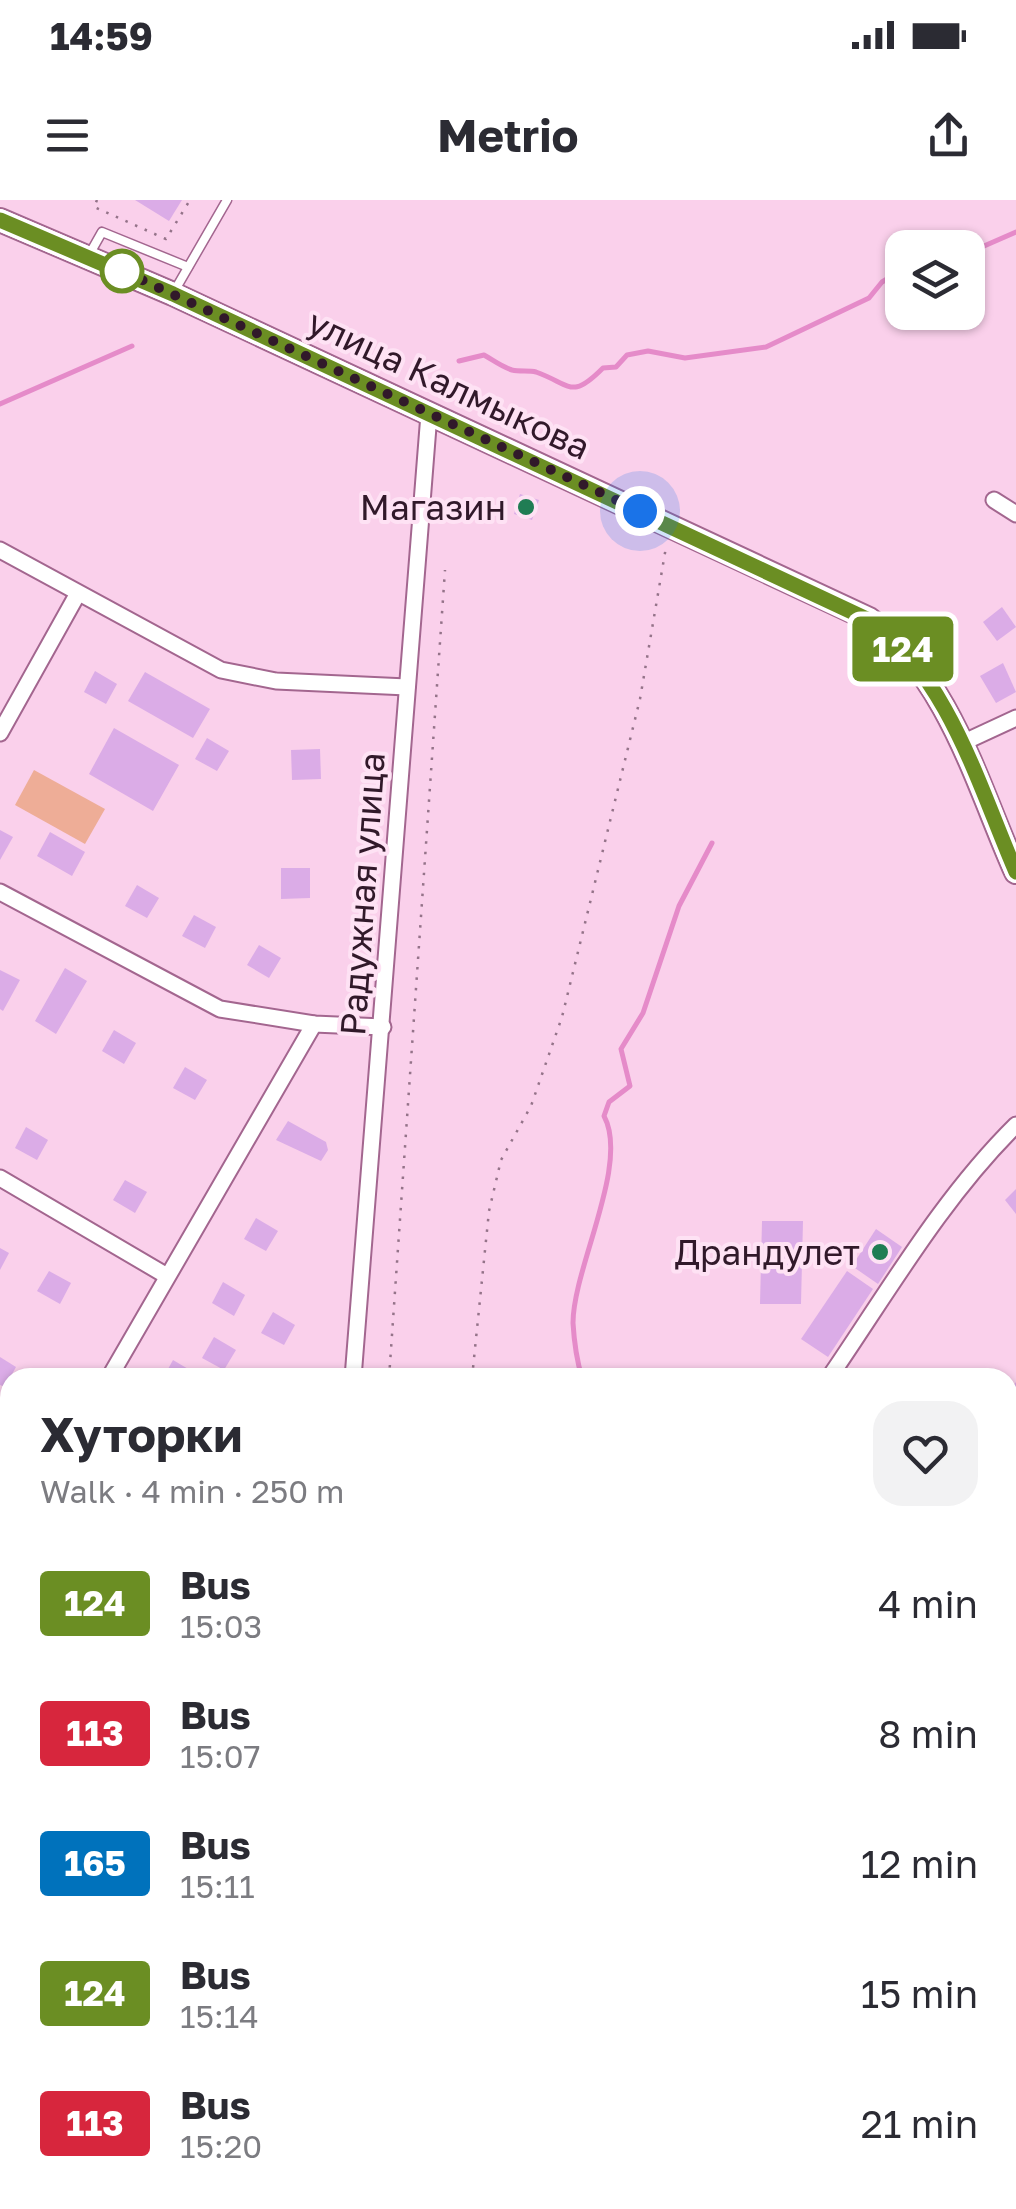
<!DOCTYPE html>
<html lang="en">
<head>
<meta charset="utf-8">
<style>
  body { margin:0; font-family:"Golos Text",sans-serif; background:#f2f2f3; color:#2b2b33; height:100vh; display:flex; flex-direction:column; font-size:38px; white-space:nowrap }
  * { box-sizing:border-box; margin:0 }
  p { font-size:32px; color:#7c7c81 }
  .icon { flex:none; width:55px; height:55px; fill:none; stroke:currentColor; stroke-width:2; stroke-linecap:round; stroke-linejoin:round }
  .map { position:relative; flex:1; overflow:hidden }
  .drawer { position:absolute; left:0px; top:1168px; width:1018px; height:842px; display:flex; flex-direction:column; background:#fff; border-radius:30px 30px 0 0; box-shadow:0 2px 8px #0004 }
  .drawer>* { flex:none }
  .badge { padding:0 20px; border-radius:8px; font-size:35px; line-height:65px }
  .controls { position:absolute; left:885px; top:30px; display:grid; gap:20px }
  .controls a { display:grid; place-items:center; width:100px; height:100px; border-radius:20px; background:#fff; box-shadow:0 2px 8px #0004; font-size:50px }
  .you { position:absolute; width:50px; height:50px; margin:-25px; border:8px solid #fff; border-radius:50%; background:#1a73e8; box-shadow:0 0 0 15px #1a73e833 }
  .map>.badge { position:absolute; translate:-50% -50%; box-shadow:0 0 0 5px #fff }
  .round { display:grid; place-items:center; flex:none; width:105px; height:105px; border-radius:30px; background:#f2f2f3 }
  .headline { display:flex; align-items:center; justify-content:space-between; height:170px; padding:0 40px }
  h1 { font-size:48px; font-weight:700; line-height:75px }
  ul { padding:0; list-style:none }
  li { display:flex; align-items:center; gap:30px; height:130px; padding:0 40px }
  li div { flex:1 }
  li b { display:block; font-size:38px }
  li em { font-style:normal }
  li .badge { min-width:110px; font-weight:700; text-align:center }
  .status { display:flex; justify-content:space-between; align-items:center; height:70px; padding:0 50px; background:#fff; direction:ltr }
  .status svg { height:28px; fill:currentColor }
  header { display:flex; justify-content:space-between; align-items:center; height:130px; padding:0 40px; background:#fff; font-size:45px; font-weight:700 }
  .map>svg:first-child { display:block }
  .built { fill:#fdc1e9 }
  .green { fill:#eead97 }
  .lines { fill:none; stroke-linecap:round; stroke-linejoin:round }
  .stream { stroke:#e58bc9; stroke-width:5 }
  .building { fill:#dbace7 }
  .lane-casing { stroke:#a3668f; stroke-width:11 }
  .street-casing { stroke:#a3668f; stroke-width:19 }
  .secondary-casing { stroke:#a3668f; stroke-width:26 }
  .path { stroke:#947389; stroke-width:2.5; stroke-dasharray:2.5 8; stroke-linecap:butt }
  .lane { stroke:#fff; stroke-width:8 }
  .street { stroke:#fff; stroke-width:15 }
  .secondary { stroke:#fff; stroke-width:22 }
  .line-casing { stroke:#fff; stroke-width:22 }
  .line { stroke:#6b8e23; stroke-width:15 }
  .walk { stroke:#31192a; stroke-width:10; stroke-dasharray:0 18 }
  .stop-dot { fill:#fff; stroke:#6b8e23; stroke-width:5 }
  .poi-dot { fill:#207d54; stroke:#fee2f4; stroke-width:4 }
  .labels { text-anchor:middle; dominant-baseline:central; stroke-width:8; stroke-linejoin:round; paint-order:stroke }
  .street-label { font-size:35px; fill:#31192a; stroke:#fee2f4 }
  .poi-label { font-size:35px; fill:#31192a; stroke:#fee2f4; text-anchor:end }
</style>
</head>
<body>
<div class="status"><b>14:59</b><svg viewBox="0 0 49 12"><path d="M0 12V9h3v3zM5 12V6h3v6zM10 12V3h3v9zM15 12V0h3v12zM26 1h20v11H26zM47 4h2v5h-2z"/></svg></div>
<header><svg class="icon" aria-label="menu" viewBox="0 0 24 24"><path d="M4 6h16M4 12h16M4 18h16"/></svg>Metrio<svg class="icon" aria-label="share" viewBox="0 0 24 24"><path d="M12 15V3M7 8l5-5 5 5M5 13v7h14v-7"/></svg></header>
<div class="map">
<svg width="1016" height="2009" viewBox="0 0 1016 2009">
  <rect width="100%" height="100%" fill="#fad0eb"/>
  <polygon class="built" points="1008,1482 1016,1487 1016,2009 615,2009 604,2000 1008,2000"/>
  <polygon class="green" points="34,570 105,609 85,644 15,605"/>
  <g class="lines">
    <g class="stream">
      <polyline points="968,53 1016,32"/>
      <path d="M459,161L484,155C493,160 502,167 512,170C520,172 529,170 536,172C572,185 571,200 603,168L616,167L627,155L648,151L685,158L766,147L869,98L882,82L902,70"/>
      <polyline points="0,204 132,146"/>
      <path d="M582,1178C577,1161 574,1140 573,1123C573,1068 630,964 604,916L609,902L630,886L621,849L643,813L679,706L712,643"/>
      <polyline points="376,2009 384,2000"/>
    </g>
  </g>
  <g class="building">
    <polygon points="135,0 182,0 169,21"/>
    <polygon points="520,294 539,300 532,320 514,314"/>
    <polygon points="1002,407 1016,427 997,441 983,422"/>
    <polygon points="1003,463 1016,492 996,503 980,476"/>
    <polygon points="95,471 117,484 106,504 84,492"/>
    <polygon points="145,472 210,509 193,538 128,501"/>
    <polygon points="114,528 179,565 153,611 89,574"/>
    <polygon points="207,538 229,551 217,571 195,559"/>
    <polygon points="320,549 321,579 292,580 291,550"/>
    <polygon points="0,630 13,637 0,660"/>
    <polygon points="50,632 85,652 72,676 37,656"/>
    <polygon points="281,668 310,668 310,698 281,699"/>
    <polygon points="137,685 159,698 147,718 125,706"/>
    <polygon points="194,715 216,727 205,748 182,736"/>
    <polygon points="259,745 281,758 269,778 247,765"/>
    <polygon points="65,768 87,781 56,834 35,821"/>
    <polygon points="0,770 20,780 3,811 0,809"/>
    <polygon points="114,830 136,843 124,864 102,851"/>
    <polygon points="185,867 207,880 195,900 173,888"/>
    <polygon points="288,921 326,942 328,950 321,961 276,940"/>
    <polygon points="26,927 48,940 37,960 15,948"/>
    <polygon points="125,980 147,992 135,1013 113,1000"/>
    <polygon points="1016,989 1016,1014 1005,1000"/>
    <polygon points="256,1018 278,1031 266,1051 244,1039"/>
    <polygon points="762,1021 803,1021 801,1104 760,1104"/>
    <polygon points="876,1029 902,1047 878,1084 852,1066"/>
    <polygon points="0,1048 9,1053 0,1070"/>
    <polygon points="49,1071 71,1083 60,1104 37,1091"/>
    <polygon points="847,1071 873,1089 828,1157 801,1139"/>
    <polygon points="223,1082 245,1095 234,1116 212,1103"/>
    <polygon points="273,1112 295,1125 284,1145 261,1133"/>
    <polygon points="214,1137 236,1150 224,1170 202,1158"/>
    <polygon points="0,1157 16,1167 5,1187 0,1185"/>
    <polygon points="173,1160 195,1173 193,1178 163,1178"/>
    <polygon points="1016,1182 1016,1302 1008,1314 1008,1193"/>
    <polygon points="0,1524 10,1530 0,1553"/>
    <polygon points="1008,1560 1016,1563 1008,1595"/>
    <polygon points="3,1602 10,1606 10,1634 0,1628"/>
    <polygon points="0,1747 10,1753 6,1777 0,1774"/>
    <polygon points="1016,1820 1016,1845 1008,1840"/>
    <polygon points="1008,1949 1016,1955 1016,1998 1008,1992"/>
  </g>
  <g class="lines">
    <g class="lane-casing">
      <g id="lane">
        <polyline points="89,55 102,32 188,67"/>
        <polyline points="175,90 227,0"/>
        <polyline points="1008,1513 1016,1505"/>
      </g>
    </g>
    <g class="street-casing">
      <g id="street">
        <polyline points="994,300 1016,314"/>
        <polyline points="0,350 221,470 276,481 407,487"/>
        <polyline points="0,533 77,395"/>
        <polyline points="960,544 1016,518"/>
        <polyline points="0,692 220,809 314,824 383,827"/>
        <polyline points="0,978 167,1076"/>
        <polyline points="109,1178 314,824"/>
        <polyline points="353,1178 429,214"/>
        <path d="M829,1178C888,1092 942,998 1016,925"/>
        <polyline points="0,1370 10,1353"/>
        <polyline points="0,1474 10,1480"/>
        <polyline points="0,1869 10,1852"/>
      </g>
    </g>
    <g class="secondary-casing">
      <path id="secondary" d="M0,20L173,94L869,419C948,475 978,587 1016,672"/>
    </g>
    <g class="path">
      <polyline points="97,0 94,7 166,39 190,0"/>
      <polyline points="389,1178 445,370"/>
      <polyline points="472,1178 489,1011 501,960 531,906 562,817 640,499 666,347"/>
      <polyline points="0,1940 10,1922"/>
      <polyline points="0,1996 10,1990"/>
    </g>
    <use href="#lane" class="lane"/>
    <use href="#street" class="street"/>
    <use href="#secondary" class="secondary"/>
  </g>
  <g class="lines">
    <g class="line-casing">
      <path id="line" d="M0,20L173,94L869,420C948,475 979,587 1016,672"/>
    </g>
    <use href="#line" class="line"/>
    <polyline class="walk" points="122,71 116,68 640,311"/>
  </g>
  <circle class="stop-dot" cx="122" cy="71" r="20"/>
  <g class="poi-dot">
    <circle cx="526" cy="307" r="10"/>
    <circle cx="880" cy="1052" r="10"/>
  </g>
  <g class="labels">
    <g class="street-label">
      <text transform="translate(449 184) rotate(25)">улица Калмыкова</text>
      <text transform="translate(362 694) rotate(-86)">Радужная улица</text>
    </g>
    <g class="poi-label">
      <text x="506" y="307">Магазин</text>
      <text x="860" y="1052">Драндулет</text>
    </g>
  </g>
</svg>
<div class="controls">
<a><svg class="icon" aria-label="layers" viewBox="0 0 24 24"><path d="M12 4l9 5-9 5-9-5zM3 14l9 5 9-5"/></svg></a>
</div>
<div class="you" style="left:640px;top:311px"></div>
<b class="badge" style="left:903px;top:449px;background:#6b8e23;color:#fff">124</b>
<section class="drawer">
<div class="headline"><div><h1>Хуторки</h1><p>Walk · 4 min · 250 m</p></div><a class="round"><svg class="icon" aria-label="heart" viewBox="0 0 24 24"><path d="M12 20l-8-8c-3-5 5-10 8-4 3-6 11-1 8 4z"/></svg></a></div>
<ul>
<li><span class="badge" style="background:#6b8e23;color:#fff">124</span><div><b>Bus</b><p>15:03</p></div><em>4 min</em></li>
<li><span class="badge" style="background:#d7263d;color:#fff">113</span><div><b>Bus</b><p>15:07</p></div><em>8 min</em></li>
<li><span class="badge" style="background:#0072bc;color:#fff">165</span><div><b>Bus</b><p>15:11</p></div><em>12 min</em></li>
<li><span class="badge" style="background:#6b8e23;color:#fff">124</span><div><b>Bus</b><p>15:14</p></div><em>15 min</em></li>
<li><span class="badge" style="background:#d7263d;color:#fff">113</span><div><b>Bus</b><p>15:20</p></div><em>21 min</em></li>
</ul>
</section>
</div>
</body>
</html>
